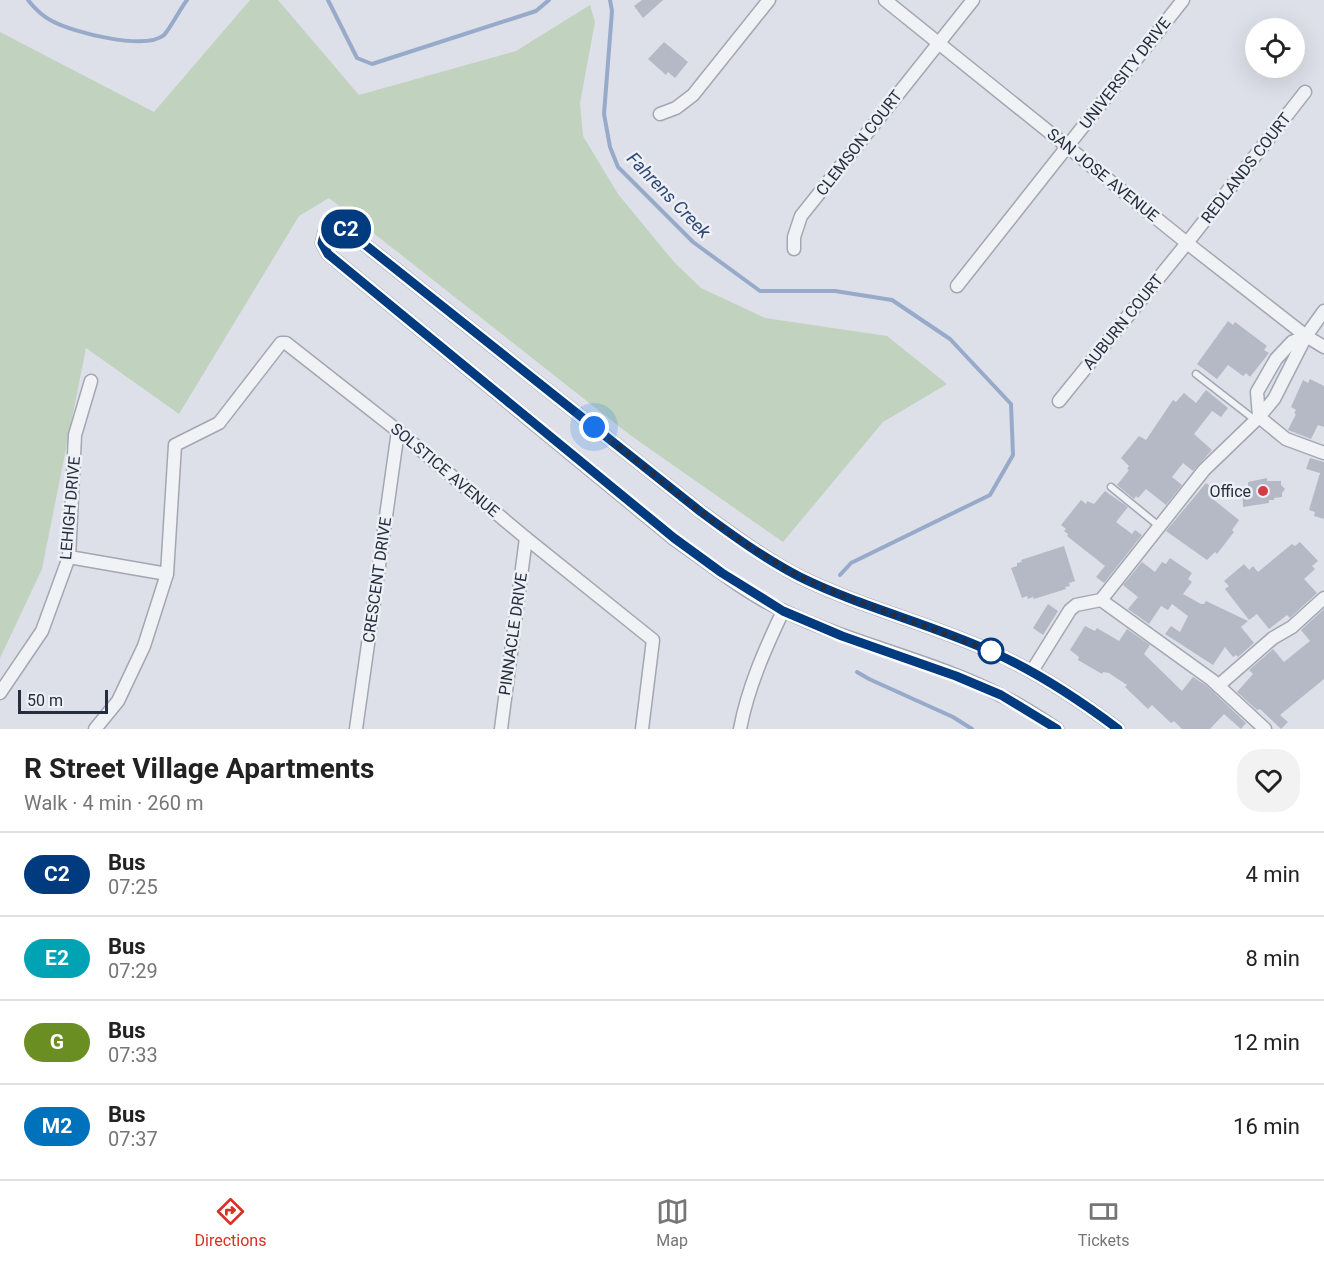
<!DOCTYPE html>
<html lang="en">
<head>
<meta charset="utf-8">
<style>
  body { margin:0; font-family:Roboto,sans-serif; background:#f2f2f2; color:#222; height:100vh; display:flex; flex-direction:column; font-size:22px; white-space:nowrap }
  * { box-sizing:border-box; margin:0 }
  p { font-size:20px; color:#767676 }
  .icon { flex:none; width:33px; height:33px; fill:none; stroke:currentColor; stroke-width:2; stroke-linecap:round; stroke-linejoin:round }
  .map { position:relative; height:729px; overflow:hidden }
  .drawer { display:flex; flex-direction:column; background:#fff; flex:1 }
  .drawer>* { flex:none }
  .badge { padding:0 12px; border-radius:20px; font-size:21px; line-height:39px }
  .buttons { position:absolute; left:1245px; top:18px; display:grid; gap:12px }
  .buttons a { display:grid; place-items:center; width:60px; height:60px; border-radius:50%; background:#fff; box-shadow:0 6px 24px #0002; font-size:30px }
  .scale { position:absolute; left:18px; bottom:15px; width:90px; box-sizing:border-box; padding-left:6px; border:3px solid #262d3f; border-top:0; font-size:16px; line-height:21px; white-space:nowrap; color:#262d3f; -webkit-text-stroke:4px #edf0f5; paint-order:stroke }
  .you { position:absolute; width:30px; height:30px; margin:-15px; border:4px solid #fff; border-radius:50%; background:#1a73e8; box-shadow:0 0 0 9px #1a73e833 }
  .map>.badge { position:absolute; translate:-50% -50%; box-shadow:0 0 0 3px #fff }
  .round { display:grid; place-items:center; flex:none; width:63px; height:63px; border-radius:24px; background:#f2f2f2 }
  .overview { display:flex; align-items:center; justify-content:space-between; height:102px; padding:0 24px }
  h1 { font-size:28px; font-weight:700; line-height:45px }
  ul { padding:0; list-style:none }
  li { display:flex; align-items:center; gap:18px; height:84px; padding:0 24px; border-top:2px solid #e0e0e0 }
  li div { flex:1 }
  li b { display:block; font-size:22px }
  li em { font-style:normal }
  li .badge { min-width:66px; font-weight:700; text-align:center }
  .menu { display:flex; justify-content:space-around; align-items:center; height:84px; border-top:2px solid #e0e0e0; background:#fff; font-size:16px; color:#767676 }
  .menu a { display:grid; justify-items:center; gap:3px }
  .menu .selected { color:#d93025 }
  .map>svg:first-child { display:block }
  .green { fill:#c1d2be }
  .lines { fill:none; stroke-linecap:round; stroke-linejoin:round }
  .stream { stroke:#97aaca; stroke-width:4 }
  .building { fill:#b4b9c5 }
  .service-casing { stroke:#a2a7b2; stroke-width:9 }
  .minor-casing { stroke:#a2a7b2; stroke-width:15 }
  .service { stroke:#f0f2f6; stroke-width:6 }
  .minor { stroke:#f0f2f6; stroke-width:12 }
  .line-casing { stroke:#fff; stroke-width:14 }
  .line { stroke:#003b80; stroke-width:9 }
  .walk { stroke:#262d3f; stroke-width:6; stroke-dasharray:0 10.8 }
  .poi-dot { fill:#d33d45; stroke:#edf0f5; stroke-width:2 }
  .stop-dot { fill:#fff; stroke:#003b80; stroke-width:3 }
  .labels { text-anchor:middle; dominant-baseline:central; stroke-width:5; stroke-linejoin:round; paint-order:stroke }
  .street-label { font-size:16px; fill:#262d3f; stroke:#edf0f5 }
  .poi-label { font-size:16px; fill:#262d3f; stroke:#edf0f5; text-anchor:end }
  .water-label { font-size:18px; font-style:italic; fill:#2f4774; stroke:#edf0f5 }
</style>
</head>
<body>
<div class="map">
<svg width="1324" height="729" viewBox="0 0 1324 729">
  <rect width="100%" height="100%" fill="#dde0e8"/>
  <polygon class="green" points="250,0 278,0 359,95 516,51 590,5 595,22 580,103 583,136 618,194 674,262 701,288 765,318 887,336 947,384 883,422 783,542 630,435 329,198 299,216 179,414 86,348 42,569 0,658 0,32 154,112"/>
  <g class="lines">
    <g class="stream">
      <path d="M28,0C35,9 42,16 52,21C72,32 145,51 164,35C170,29 180,9 187,0"/>
      <polyline points="328,0 357,58 372,64 536,11 549,0"/>
      <polyline points="610,0 612,11 604,114 610,147 618,167 693,242 760,291 835,291 892,300 950,339 1011,404 1013,455 990,495 851,563 840,575"/>
      <polyline points="857,672 869,679 953,717 972,729"/>
    </g>
  </g>
  <g class="building">
    <polygon points="642,0 663,0 643,18 634,6"/>
    <polygon points="664,42 688,62 675,78 668,72 666,75 648,59"/>
    <polygon points="1228,321 1233,325 1235,322 1267,346 1264,350 1269,353 1250,377 1246,373 1243,376 1228,365 1217,379 1197,364"/>
    <polygon points="1310,379 1324,386 1324,427 1318,425 1311,439 1288,430 1296,414 1294,413 1296,410 1291,407 1303,380 1308,383"/>
    <polygon points="1206,390 1228,408 1221,417 1212,411 1194,434 1212,450 1193,471 1183,463 1172,477 1182,485 1166,505 1146,489 1138,498 1136,496 1134,499 1117,485 1129,470 1127,469 1129,466 1121,458 1139,436 1146,440 1173,400 1176,402 1184,393 1196,403"/>
    <polygon points="1310,458 1324,462 1324,519 1314,516 1315,512 1309,510 1320,473 1306,469"/>
    <polygon points="1267,478 1267,481 1281,481 1281,485 1285,489 1282,493 1282,497 1274,498 1274,500 1269,500 1269,503 1243,507 1242,489 1248,489 1248,482"/>
    <polygon points="1206,483 1214,489 1209,496 1239,520 1232,530 1234,532 1217,554 1215,552 1207,560 1166,531"/>
    <polygon points="1105,491 1128,507 1116,522 1132,534 1135,530 1142,535 1104,583 1096,577 1105,566 1067,536 1068,534 1064,531 1066,529 1061,525 1081,500 1086,504 1087,501 1094,504"/>
    <polygon points="1300,542 1318,561 1312,566 1315,569 1304,579 1317,593 1290,618 1287,615 1269,629 1257,614 1249,620 1225,589 1229,586 1224,581 1244,564 1249,570 1253,566 1258,572 1292,544 1295,546"/>
    <polygon points="1064,546 1075,581 1069,583 1070,586 1065,587 1066,589 1034,599 1033,597 1028,599 1027,596 1022,598 1011,568 1017,566 1017,563 1022,562 1021,560"/>
    <polygon points="1170,558 1192,573 1188,579 1192,582 1183,594 1201,604 1204,604 1206,601 1248,621 1241,627 1254,643 1238,657 1236,655 1233,657 1225,647 1213,665 1165,634 1171,626 1180,632 1188,616 1172,604 1168,610 1161,606 1149,624 1128,609 1138,597 1123,585 1142,562 1155,572 1162,562 1166,564"/>
    <polygon points="1048,604 1058,611 1043,635 1033,628"/>
    <polygon points="1324,609 1324,679 1280,715 1288,722 1281,729 1260,709 1257,710 1237,692 1253,674 1249,670 1273,649 1284,662 1310,641 1301,630"/>
    <polygon points="1085,626 1095,631 1097,628 1119,641 1127,629 1150,645 1144,654 1182,691 1193,677 1207,686 1246,723 1241,729 1224,714 1210,729 1182,729 1174,721 1171,723 1152,705 1148,709 1125,687 1127,685 1109,673 1103,672 1102,674 1078,660 1079,657 1070,650"/>
  </g>
  <g class="lines">
    <g class="service-casing">
      <g id="service">
        <polyline points="1196,374 1255,420"/>
        <polyline points="1111,487 1159,526"/>
      </g>
    </g>
    <g class="minor-casing">
      <g id="minor">
        <polyline points="885,0 1187,243 1306,336 1324,347"/>
        <polyline points="660,114 676,108 693,95 769,0"/>
        <polyline points="794,249 794,237 801,216 973,0"/>
        <polyline points="957,286 1183,0"/>
        <polyline points="1306,336 1292,342 1276,359 1257,392 1259,417 1286,439 1324,453"/>
        <polyline points="1059,401 1187,243 1305,92"/>
        <polyline points="69,557 167,574"/>
        <polyline points="1101,600 1212,680 1265,729"/>
        <polyline points="1032,671 1070,610 1076,605 1101,600 1204,470 1259,417 1274,399 1306,336 1324,311"/>
        <polyline points="1218,686 1273,638 1292,627 1324,598"/>
        <polyline points="0,693 42,631 69,557 75,435 91,381"/>
        <polyline points="95,729 118,701 144,646 167,574 175,445 219,423 281,343 286,343 398,431 526,538 653,640 642,729"/>
        <polyline points="356,729 398,431"/>
        <polyline points="501,729 526,538"/>
        <path d="M740,729C748,687 765,649 783,611"/>
        <path d="M1057,729C1039,717 1021,705 1002,696C933,660 854,645 784,611C747,594 707,562 673,538L328,254L322,243L325,231L334,225L344,228L701,512C732,534 765,559 800,577C861,607 928,623 990,651C1036,671 1078,699 1118,729"/>
      </g>
    </g>
    <use href="#service" class="service"/>
    <use href="#minor" class="minor"/>
  </g>
  <g class="lines">
    <g class="line-casing">
      <path id="line" d="M1057,729L1001,695L956,676L842,636L783,611L722,573L674,538L328,254L322,243L325,231L334,225L344,228L701,512C732,535 765,559 800,577C861,607 928,623 990,651C1036,671 1078,699 1118,729"/>
    </g>
    <use href="#line" class="line"/>
    <polyline class="walk" points="594,427 701,512 739,540 798,576 844,596 991,651"/>
  </g>
  <circle class="poi-dot" cx="1263" cy="491" r="6"/>
  <circle class="stop-dot" cx="991" cy="651" r="12"/>
  <g class="labels">
    <g class="street-label">
      <text transform="translate(1125 73) rotate(-52)">UNIVERSITY DRIVE</text>
      <text transform="translate(859 143) rotate(-52)">CLEMSON COURT</text>
      <text transform="translate(1246 168) rotate(-52)">REDLANDS COURT</text>
      <text transform="translate(1103 175) rotate(39)">SAN JOSE AVENUE</text>
      <text transform="translate(1123 322) rotate(-51)">AUBURN COURT</text>
      <text transform="translate(445 470) rotate(40)">SOLSTICE AVENUE</text>
      <text transform="translate(70 508) rotate(-85)">LEHIGH DRIVE</text>
      <text transform="translate(377 580) rotate(-82)">CRESCENT DRIVE</text>
      <text transform="translate(513 634) rotate(-82)">PINNACLE DRIVE</text>
    </g>
    <g class="poi-label">
      <text x="1251" y="491">Office</text>
    </g>
    <g class="water-label">
      <text transform="translate(669 195) rotate(46)">Fahrens Creek</text>
    </g>
  </g>
</svg>
<div class="buttons">
<a><svg class="icon" aria-label="locate" viewBox="0 0 24 24"><circle cx="12" cy="12" r="6"/><path d="M12 2v4M12 18v4M2 12h4M18 12h4"/></svg></a>
</div>
<div class="scale">50 m</div>
<div class="you" style="left:594px;top:427px"></div>
<b class="badge" style="left:346px;top:229px;background:#003b80;color:#fff">C2</b>
</div>
<section class="drawer">
<div class="overview"><div><h1>R Street Village Apartments</h1><p>Walk · 4 min · 260 m</p></div><a class="round"><svg class="icon" aria-label="heart" viewBox="0 0 24 24"><path d="M12 20l-8-8c-3-5 5-10 8-4 3-6 11-1 8 4z"/></svg></a></div>
<ul>
<li><span class="badge" style="background:#003b80;color:#fff">C2</span><div><b>Bus</b><p>07:25</p></div><em>4 min</em></li>
<li><span class="badge" style="background:#00a3b4;color:#fff">E2</span><div><b>Bus</b><p>07:29</p></div><em>8 min</em></li>
<li><span class="badge" style="background:#6b8e23;color:#fff">G</span><div><b>Bus</b><p>07:33</p></div><em>12 min</em></li>
<li><span class="badge" style="background:#0072bc;color:#fff">M2</span><div><b>Bus</b><p>07:37</p></div><em>16 min</em></li>
</ul>
</section>
<nav class="menu">
<a class="selected"><svg class="icon" aria-label="directions" viewBox="0 0 24 24"><path d="M12 3l9 9-9 9-9-9zM9 14v-3h6M13 9l2 2-2 2"/></svg>Directions</a>
<a><svg class="icon" aria-label="map" viewBox="0 0 24 24"><path d="M3 6l6-2 6 2 6-2v14l-6 2-6-2-6 2zM9 4v14M15 6v14"/></svg>Map</a>
<a><svg class="icon" aria-label="tickets" viewBox="0 0 24 24"><path d="M3 7h18v10H3zM15 7v10"/></svg>Tickets</a>
</nav>
</body>
</html>
